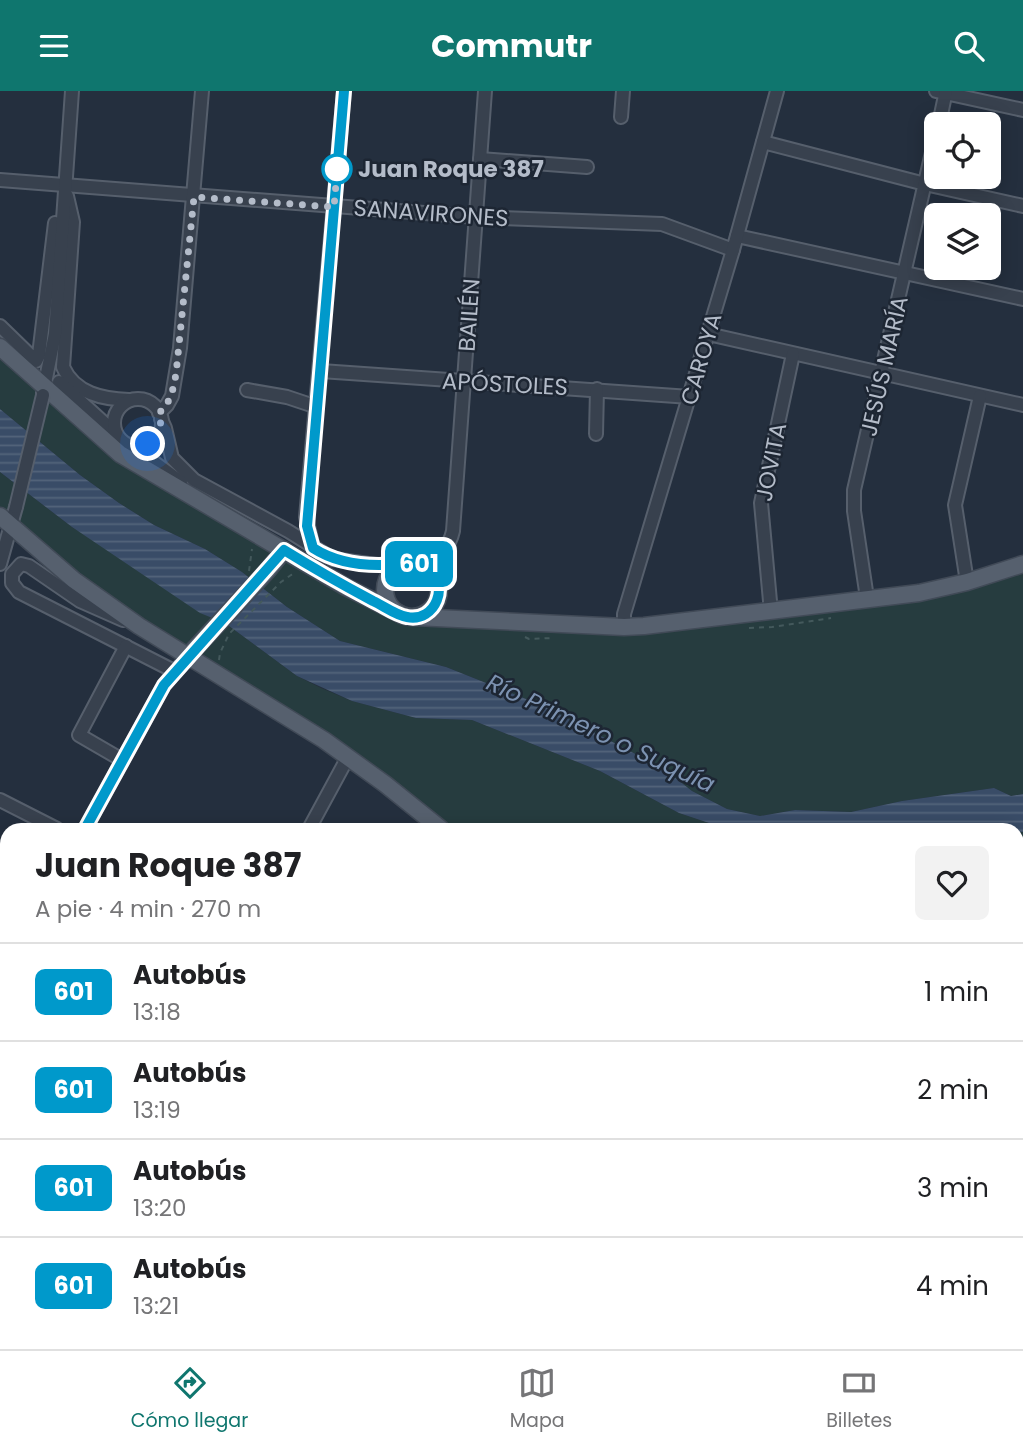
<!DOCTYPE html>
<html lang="es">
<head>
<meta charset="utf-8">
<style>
  body { margin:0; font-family:Poppins,sans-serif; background:#f2f2f2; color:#202124; height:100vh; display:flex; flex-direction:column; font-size:26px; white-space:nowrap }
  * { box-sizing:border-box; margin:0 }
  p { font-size:23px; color:#757577 }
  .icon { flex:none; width:38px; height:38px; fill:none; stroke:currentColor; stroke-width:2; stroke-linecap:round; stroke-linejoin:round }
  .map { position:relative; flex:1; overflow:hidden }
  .details { position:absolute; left:0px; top:732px; width:1024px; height:527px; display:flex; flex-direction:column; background:#fff; border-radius:21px 21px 0 0; box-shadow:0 4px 18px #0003 }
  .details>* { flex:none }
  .badge { padding:0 14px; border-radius:10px; font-size:24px; line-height:46px }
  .controls { position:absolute; left:924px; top:21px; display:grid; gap:14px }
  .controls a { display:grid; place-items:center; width:77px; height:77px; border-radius:10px; background:#fff; box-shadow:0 4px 18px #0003; font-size:35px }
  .you { position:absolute; width:35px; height:35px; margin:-18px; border:5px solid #fff; border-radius:50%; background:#1a73e8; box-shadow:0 0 0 10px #1a73e833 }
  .map>.badge { position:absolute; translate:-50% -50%; box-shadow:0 0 0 4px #fff }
  .round { display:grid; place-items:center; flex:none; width:74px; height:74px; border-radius:10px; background:#f2f2f2 }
  .head { display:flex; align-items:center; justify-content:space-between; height:119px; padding:0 35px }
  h1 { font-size:33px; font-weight:700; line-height:52px }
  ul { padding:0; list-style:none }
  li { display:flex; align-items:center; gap:21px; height:98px; padding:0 35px; border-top:2px solid #e0e0e0 }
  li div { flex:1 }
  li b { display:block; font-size:26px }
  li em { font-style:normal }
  li .badge { min-width:77px; font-weight:700; text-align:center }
  header { display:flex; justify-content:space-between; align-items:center; height:91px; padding:0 35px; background:#0f766e; color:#fff; font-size:32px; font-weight:700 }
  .tab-bar { display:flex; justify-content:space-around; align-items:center; height:98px; border-top:2px solid #e0e0e0; background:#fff; font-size:19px; color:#757577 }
  .tab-bar a { display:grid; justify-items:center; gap:4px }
  .tab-bar .current { color:#0f766e }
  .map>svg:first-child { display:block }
  .grass { fill:#263c3f }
  .water { fill:url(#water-rules) }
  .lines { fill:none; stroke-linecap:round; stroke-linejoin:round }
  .minor-casing { stroke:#565f6c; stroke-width:16 }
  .major-casing { stroke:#414a57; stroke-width:19 }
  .path { stroke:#44595c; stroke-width:2; stroke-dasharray:5 5; stroke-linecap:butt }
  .minor { stroke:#38414e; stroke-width:12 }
  .major { stroke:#56606e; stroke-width:16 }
  .minor-bridge-casing { stroke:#565f6c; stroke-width:16; stroke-linecap:butt }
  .minor-bridge { stroke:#38414e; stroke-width:12 }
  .line-casing { stroke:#fff; stroke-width:16 }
  .line { stroke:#0099cb; stroke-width:10 }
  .walk { stroke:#b4bcc9; stroke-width:7; stroke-dasharray:0 12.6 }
  .stop-dot { fill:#fff; stroke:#0099cb; stroke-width:3.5 }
  .labels { text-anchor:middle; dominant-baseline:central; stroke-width:5; stroke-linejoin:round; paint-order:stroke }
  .stop-label { font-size:23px; font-weight:bold; fill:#b4bcc9; stroke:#1d2633; text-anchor:start }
  .street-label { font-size:23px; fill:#b4bcc9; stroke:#1d2633 }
  .water-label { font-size:24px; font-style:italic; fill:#7c92b1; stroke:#1d2633 }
</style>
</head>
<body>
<header><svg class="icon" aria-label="menu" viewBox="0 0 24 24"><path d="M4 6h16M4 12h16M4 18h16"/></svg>Commutr<svg class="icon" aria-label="search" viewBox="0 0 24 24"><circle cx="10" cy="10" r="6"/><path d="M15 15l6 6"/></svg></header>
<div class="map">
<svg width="1023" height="1258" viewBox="0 0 1023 1258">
  <defs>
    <pattern id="water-rules" width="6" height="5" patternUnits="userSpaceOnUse" patternTransform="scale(1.75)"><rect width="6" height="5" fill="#394c67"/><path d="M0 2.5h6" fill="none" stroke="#53647b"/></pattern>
  </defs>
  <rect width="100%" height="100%" fill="#242f3e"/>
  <g class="grass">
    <polygon points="0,256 120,363 393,519 415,526 624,536 867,507 1023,473 1023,703 1011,705 994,697 902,710 851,721 795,719 760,725 727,718 692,700 664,678 546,616 446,576 340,550 287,516 242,481 205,458 154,434 119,412 80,384 0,318"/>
    <polygon points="0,381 72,436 225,532 297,585 321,597 352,610 416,627 472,629 600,680 679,722 727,738 441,738 385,693 188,565 0,425"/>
    <polygon points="1017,741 1023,741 1023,864 1017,865"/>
  </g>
  <polygon class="water" points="0,318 80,384 119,412 154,434 205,458 242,481 287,516 340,550 446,576 546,616 664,678 692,700 727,718 760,725 795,719 851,721 902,710 994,697 1011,705 1023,703 1023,741 1017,741 1017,738 727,738 679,722 600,680 472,629 416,627 352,610 297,585 225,532 200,522 72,436 0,381"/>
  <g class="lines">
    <g class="minor-casing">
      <g id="minor">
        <polyline points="936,0 1023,19"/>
        <polyline points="621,26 623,0"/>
        <polyline points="939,33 946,0"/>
        <polyline points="763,51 925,93 1023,115"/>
        <polyline points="480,68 587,76"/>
        <polyline points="0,89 476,126 662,133 733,159"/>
        <path d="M67,105L73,131L63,276C75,303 103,308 129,309"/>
        <polyline points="737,145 1023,208"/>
        <polyline points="0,235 36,270 39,264 55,132"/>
        <polyline points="708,243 1023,314"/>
        <polyline points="321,280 690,306"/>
        <polyline points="59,291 115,342"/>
        <polyline points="247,299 287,306 317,316"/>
        <polyline points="43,302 55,243 72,0"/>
        <circle cx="138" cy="332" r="24"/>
        <polyline points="159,322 167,314 172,305 180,257 202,0"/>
        <polyline points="161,328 165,337 172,367 194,389 288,440 333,468 376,474 403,473"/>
        <polyline points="596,343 597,298"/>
        <polyline points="133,356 181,391"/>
        <polyline points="313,457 306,426 344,0"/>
        <polyline points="0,473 16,416"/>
        <path d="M422,473C438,467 449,458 453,440L485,0"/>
        <polyline points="967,491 955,414 980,305"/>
        <polyline points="867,507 854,420 854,399 936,44"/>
        <polyline points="771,521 761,412 793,263"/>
        <polyline points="123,529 80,510 29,475 21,473 12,483 12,492 19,501 174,580"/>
        <polyline points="624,536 624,523 733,159 777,0"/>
        <polyline points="122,669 79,644 126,555"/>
        <polyline points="0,709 57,738"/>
        <polyline points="85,738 164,594 188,565"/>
        <polyline points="309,738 348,666"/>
        <polyline points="0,815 7,819"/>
        <polyline points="0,894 7,881"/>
        <polyline points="0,925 7,929"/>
        <polyline points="1017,1020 1023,1024"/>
        <polyline points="1017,1126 1023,1115"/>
        <polyline points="0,1150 7,1154"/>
        <polyline points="1017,1246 1023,1249"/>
        <polyline points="188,1251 201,1258"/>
        <polyline points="614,1251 627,1258"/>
        <polyline points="30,1258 34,1251"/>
        <polyline points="253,1258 257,1251"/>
        <polyline points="477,1258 480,1251"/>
        <polyline points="717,1258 720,1251"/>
        <polyline points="943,1258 947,1251"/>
      </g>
    </g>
    <g class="major-casing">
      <g id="major">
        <polyline points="0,256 120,363 346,496 400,523"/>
        <polyline points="0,425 74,489 139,535 324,649 385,693 441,738"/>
        <circle cx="412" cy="499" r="27"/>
        <polyline points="415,526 624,536 644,535 919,502 967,491 1023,473"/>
        <polyline points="188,565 268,479 284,459"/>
        <polyline points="1017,865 1023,864"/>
      </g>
    </g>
    <g class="path">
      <polyline points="249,480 252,458"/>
      <polyline points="749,537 772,536 831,527"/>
      <polyline points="525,546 529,548 553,547"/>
      <polyline points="219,569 220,562 229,543 281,491 291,484 297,483"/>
    </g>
    <use href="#minor" class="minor"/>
    <use href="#major" class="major"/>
    <g class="minor-bridge-casing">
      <polyline id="minor-bridge" points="16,416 43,304"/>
    </g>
    <use href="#minor-bridge" class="minor-bridge"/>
  </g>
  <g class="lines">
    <g class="line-casing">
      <path id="line" d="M85,738L164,594L284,459C313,477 343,494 373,510C384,515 395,524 407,526C436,532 451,492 427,476C413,467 394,474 379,474C355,474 333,470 313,457L307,435L344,0"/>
    </g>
    <use href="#line" class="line"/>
    <path class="walk" d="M148,353C159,345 163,335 159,322C171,311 173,299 176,283L194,106L334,116L338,69L337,78"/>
  </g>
  <circle class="stop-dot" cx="337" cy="78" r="14"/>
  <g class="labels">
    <g class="stop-label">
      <text x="358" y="78">Juan Roque 387</text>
    </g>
    <g class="street-label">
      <text transform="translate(431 122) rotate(4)">SANAVIRONES</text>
      <text transform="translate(469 224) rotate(-86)">BAILÉN</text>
      <text transform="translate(701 268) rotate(-74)">CAROYA</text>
      <text transform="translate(884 275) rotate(-77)">JESÚS MARÍA</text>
      <text transform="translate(505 293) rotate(3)">APÓSTOLES</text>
      <text transform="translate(771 371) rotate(-79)">JOVITA</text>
    </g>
    <g class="water-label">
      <text transform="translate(601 642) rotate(25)">Río Primero o Suquía</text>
    </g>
  </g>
</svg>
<div class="controls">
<a><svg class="icon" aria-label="locate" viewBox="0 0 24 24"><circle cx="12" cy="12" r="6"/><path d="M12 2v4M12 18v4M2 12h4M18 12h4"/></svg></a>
<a><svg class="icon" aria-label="layers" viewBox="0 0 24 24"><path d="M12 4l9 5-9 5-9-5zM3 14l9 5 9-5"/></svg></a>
</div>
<div class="you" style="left:148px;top:353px"></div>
<b class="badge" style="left:419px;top:473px;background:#0099cb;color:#fff">601</b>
<section class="details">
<div class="head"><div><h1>Juan Roque 387</h1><p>A pie · 4 min · 270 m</p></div><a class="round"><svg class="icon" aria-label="heart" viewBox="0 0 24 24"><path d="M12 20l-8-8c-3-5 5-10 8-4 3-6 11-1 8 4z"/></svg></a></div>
<ul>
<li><span class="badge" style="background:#0099cb;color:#fff">601</span><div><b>Autobús</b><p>13:18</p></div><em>1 min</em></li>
<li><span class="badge" style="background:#0099cb;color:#fff">601</span><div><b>Autobús</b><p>13:19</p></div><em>2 min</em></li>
<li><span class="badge" style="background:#0099cb;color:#fff">601</span><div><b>Autobús</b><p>13:20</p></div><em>3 min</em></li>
<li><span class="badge" style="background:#0099cb;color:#fff">601</span><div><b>Autobús</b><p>13:21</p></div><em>4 min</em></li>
</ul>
</section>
</div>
<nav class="tab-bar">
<a class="current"><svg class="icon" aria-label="directions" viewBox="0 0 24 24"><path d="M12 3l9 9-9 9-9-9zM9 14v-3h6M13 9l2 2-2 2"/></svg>Cómo llegar</a>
<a><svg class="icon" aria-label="map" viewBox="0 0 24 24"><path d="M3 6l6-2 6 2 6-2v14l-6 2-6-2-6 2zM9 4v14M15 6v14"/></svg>Mapa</a>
<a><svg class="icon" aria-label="tickets" viewBox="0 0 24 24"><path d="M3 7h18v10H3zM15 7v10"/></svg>Billetes</a>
</nav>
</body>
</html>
